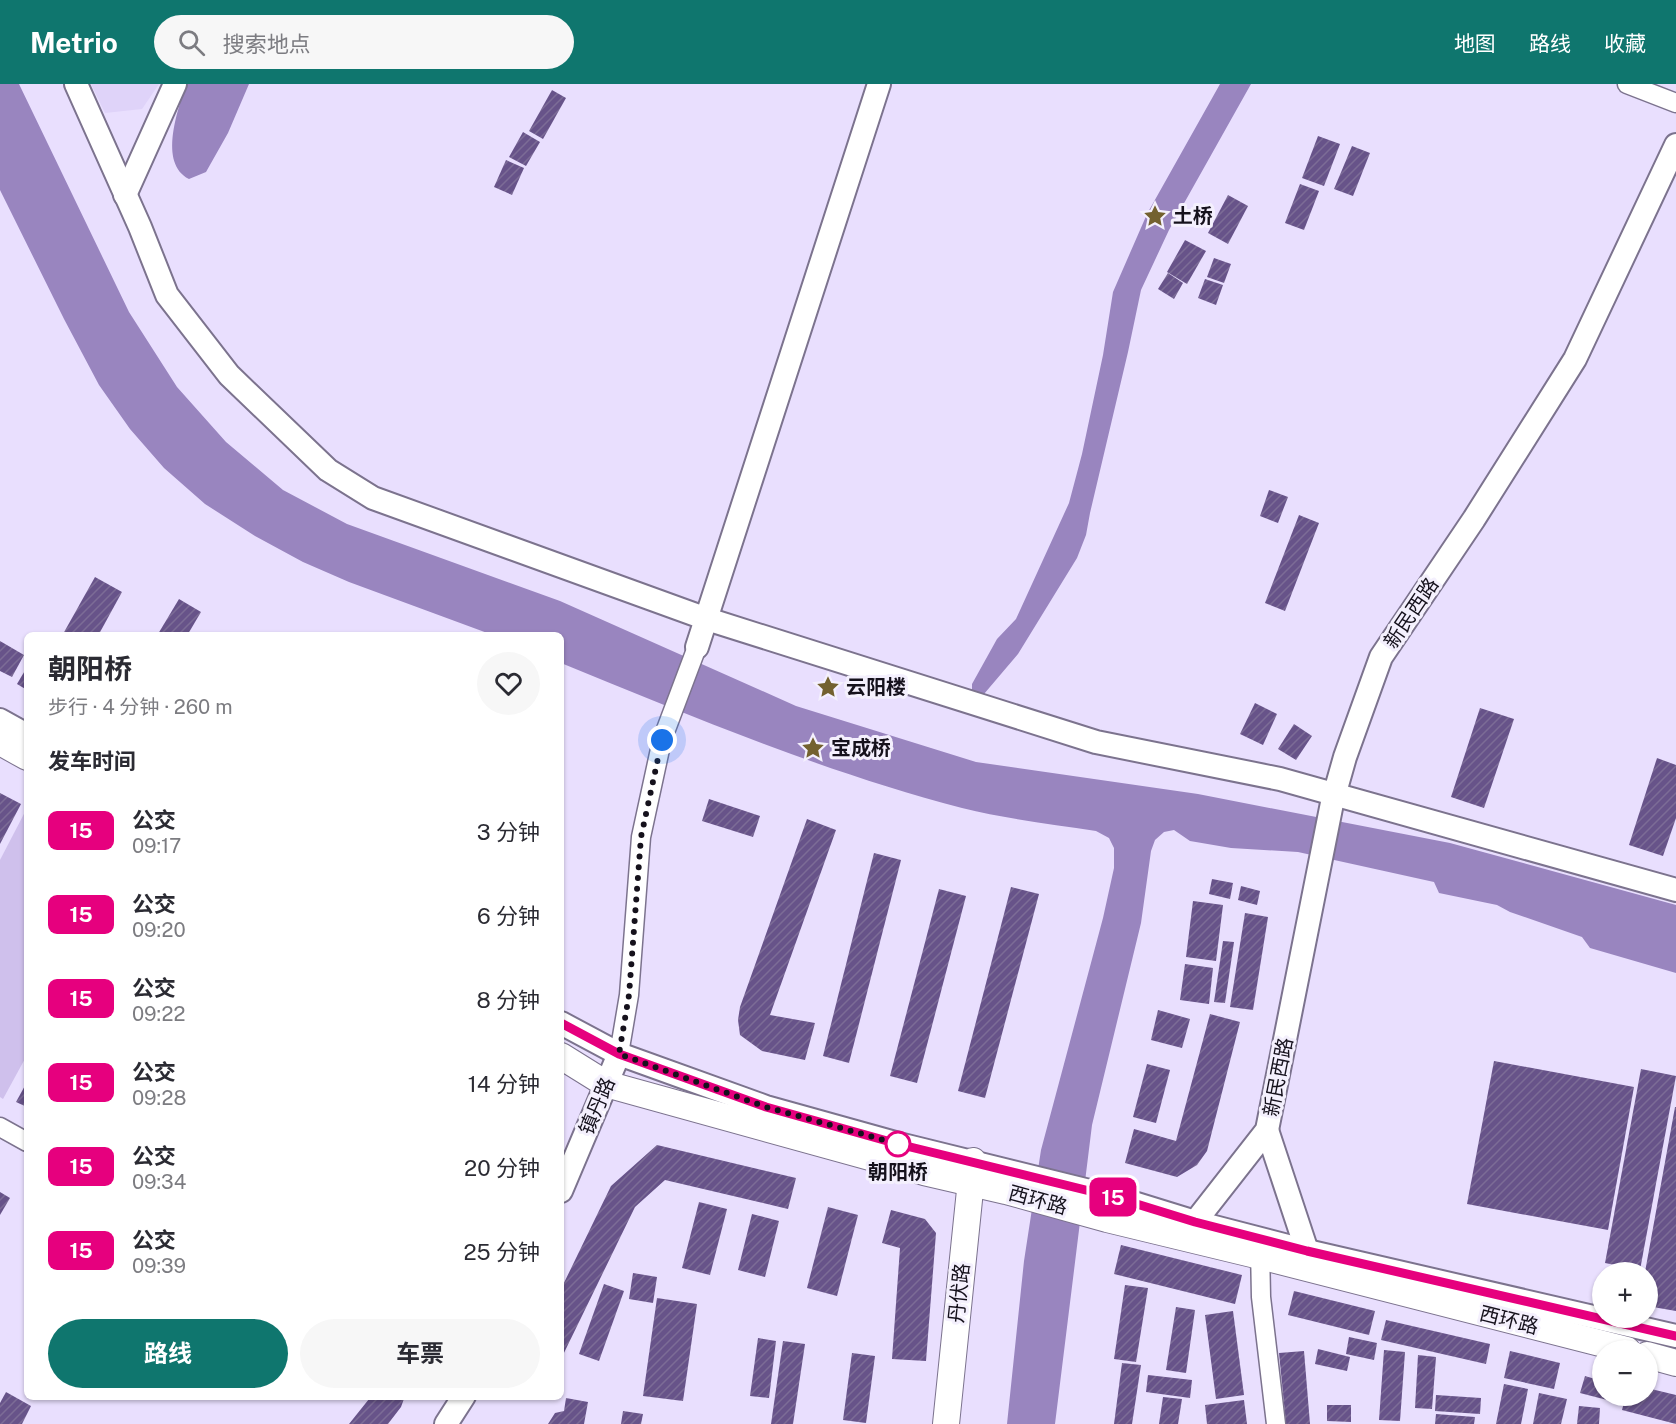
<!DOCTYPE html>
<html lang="zh">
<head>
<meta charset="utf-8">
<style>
  body { margin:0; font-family:"Public Sans","Noto Sans SC",sans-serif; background:#f7f7f7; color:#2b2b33; height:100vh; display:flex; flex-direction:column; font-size:22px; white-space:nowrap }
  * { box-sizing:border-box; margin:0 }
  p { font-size:20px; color:#7c7c81 }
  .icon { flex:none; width:33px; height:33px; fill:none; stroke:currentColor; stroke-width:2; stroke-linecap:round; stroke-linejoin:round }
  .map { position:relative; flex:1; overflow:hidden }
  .sheet { position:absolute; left:24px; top:548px; width:540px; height:768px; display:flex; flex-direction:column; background:#fff; border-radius:9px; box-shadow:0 2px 4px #0004 }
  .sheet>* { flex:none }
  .badge { padding:0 12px; border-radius:9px; font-size:21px; line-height:39px }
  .buttons { position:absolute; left:1592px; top:1178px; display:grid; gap:12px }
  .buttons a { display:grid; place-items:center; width:66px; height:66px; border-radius:50%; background:#fff; box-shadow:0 2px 4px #0004; font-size:30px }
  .you { position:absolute; width:30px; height:30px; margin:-15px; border:4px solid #fff; border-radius:50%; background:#1a73e8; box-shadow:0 0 0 9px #1a73e833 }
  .map>.badge { position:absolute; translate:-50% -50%; box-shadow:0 0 0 3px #fff }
  h2 { padding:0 24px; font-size:22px; line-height:54px }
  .round { display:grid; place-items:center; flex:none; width:63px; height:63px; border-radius:32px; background:#f7f7f7 }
  .summary { display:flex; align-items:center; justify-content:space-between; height:102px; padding:0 24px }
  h1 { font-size:28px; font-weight:700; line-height:45px }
  .primary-button { display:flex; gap:12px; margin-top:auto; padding:12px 24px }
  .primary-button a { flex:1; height:69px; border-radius:36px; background:#0f766e; color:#fff; font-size:24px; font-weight:700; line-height:69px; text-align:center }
  .primary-button a+a { background:#f7f7f7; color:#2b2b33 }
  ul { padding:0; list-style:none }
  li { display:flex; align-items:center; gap:18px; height:84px; padding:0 24px }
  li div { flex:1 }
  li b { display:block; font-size:22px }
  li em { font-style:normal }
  li .badge { min-width:66px; font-weight:700; text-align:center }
  header { display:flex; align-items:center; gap:36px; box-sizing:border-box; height:84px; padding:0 30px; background:#0f766e; color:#fff }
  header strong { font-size:28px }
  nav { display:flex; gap:33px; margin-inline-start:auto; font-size:21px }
  .search { width:420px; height:54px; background:#f7f7f7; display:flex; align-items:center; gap:15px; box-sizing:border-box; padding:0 21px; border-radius:33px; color:#7c7c81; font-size:22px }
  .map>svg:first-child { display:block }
  .built { fill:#dfd3f9 }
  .green { fill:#cfc0ec }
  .water { fill:#9985bf }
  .building { fill:url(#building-hatch) }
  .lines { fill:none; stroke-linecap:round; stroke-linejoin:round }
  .minor-casing { stroke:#7c738e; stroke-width:21 }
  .tertiary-casing { stroke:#7c738e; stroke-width:26 }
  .secondary-casing { stroke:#7c738e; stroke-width:28 }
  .minor { stroke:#fff; stroke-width:18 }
  .tertiary { stroke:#fff; stroke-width:22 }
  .secondary { stroke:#fff; stroke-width:26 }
  .line-casing { stroke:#fff; stroke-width:14 }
  .line { stroke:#e6007e; stroke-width:9 }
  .walk { stroke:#15111c; stroke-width:6; stroke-dasharray:0 10.8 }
  .stop-dot { fill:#fff; stroke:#e6007e; stroke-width:3 }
  .labels { text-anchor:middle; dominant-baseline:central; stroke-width:6; stroke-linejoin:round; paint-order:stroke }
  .poi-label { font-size:20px; font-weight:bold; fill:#15111c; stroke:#f4f0fd; text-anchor:start }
  .street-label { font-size:20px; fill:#15111c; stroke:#f4f0fd }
  .stop-label { font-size:20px; font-weight:bold; fill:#15111c; stroke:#f4f0fd }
</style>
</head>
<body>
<header>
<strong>Metrio</strong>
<div class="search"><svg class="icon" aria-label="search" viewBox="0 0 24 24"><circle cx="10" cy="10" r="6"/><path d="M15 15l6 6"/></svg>搜索地点</div>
<nav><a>地图</a><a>路线</a><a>收藏</a></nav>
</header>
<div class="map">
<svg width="1676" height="1340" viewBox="0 0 1676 1340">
  <defs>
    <pattern id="building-hatch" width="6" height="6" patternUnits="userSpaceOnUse" patternTransform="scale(1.5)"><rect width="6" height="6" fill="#675389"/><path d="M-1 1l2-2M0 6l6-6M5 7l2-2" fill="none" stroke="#7c6c96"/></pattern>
  </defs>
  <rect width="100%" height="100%" fill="#e9dffe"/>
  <polygon class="built" points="91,0 159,0 142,25 105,29"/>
  <polygon class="green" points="26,726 27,971 3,1015 0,1013 0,776"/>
  <g class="water">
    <path d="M0,0H19L129,228L177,303L226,358L283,406L347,440L560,517L796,622L976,678L1198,710L1450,759L1676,821V889L1590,864L1582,853L1510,828L1497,821L1439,809L1434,798L1298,768L1231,764L1190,757L1174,746L1164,748L1155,756L1151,767L1141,839L1092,1041L1055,1340H1007L1024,1177L1041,1066L1103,834L1114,784V764L1109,754L1096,747C1052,740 1006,735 962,724C824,688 693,633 561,579V550H490L349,498L303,478L255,452L205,420L164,384L130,345L99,301L64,235L0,106Z"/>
    <path d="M186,0H249L228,49L206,88L189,95C158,79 178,26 186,0Z"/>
    <polygon points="1220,0 1251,0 1169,146 1141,206 1128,268 1090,429 1086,451 1077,474 1018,570 984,610 972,607 972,600 997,555 1016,535 1069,419 1082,370 1103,271 1113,208 1147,130"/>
  </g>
  <g class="building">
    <polygon points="552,6 566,14 543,55 529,47"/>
    <polygon points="523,48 540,58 526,82 509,73"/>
    <polygon points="1318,52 1340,60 1324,102 1302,94"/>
    <polygon points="1352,62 1370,69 1353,112 1334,105"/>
    <polygon points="506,76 524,84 512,111 494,103"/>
    <polygon points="1300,100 1319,107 1304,146 1285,139"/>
    <polygon points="1228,111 1248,122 1228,160 1208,149"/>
    <polygon points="1185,156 1206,167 1187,200 1167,188"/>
    <polygon points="1214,174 1231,180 1224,199 1207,193"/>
    <polygon points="1168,189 1183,199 1174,215 1158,205"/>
    <polygon points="1205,195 1223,201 1216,221 1198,214"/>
    <polygon points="1269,406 1288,413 1278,439 1260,432"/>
    <polygon points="1299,431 1319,439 1285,527 1265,519"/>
    <polygon points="95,493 122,508 99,550 63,550"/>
    <polygon points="179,515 201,528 188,550 158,550"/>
    <polygon points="0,557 24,571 12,593 0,587"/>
    <polygon points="27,583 27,606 17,600"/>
    <polygon points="1255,619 1277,630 1263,661 1240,650"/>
    <polygon points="1480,624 1514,635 1484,724 1451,713"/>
    <polygon points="1294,640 1312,652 1296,676 1278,665"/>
    <polygon points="1657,674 1676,681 1676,734 1663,772 1629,761"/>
    <polygon points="0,709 21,720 0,760"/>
    <polygon points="709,715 760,732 753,753 702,737"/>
    <polygon points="807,735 836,746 770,931 815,939 805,976 762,967 740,951 738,936 740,923"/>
    <polygon points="874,769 901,776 849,979 823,972"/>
    <polygon points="1212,795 1233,799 1230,815 1209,810"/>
    <polygon points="1241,802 1260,807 1257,821 1238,816"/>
    <polygon points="1011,803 1039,810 985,1014 958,1007"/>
    <polygon points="939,805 966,812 917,999 890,992"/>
    <polygon points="1193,817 1223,821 1216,877 1186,873"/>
    <polygon points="1245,829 1268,833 1253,926 1230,923"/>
    <polygon points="1223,857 1234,858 1225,919 1214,918"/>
    <polygon points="1185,880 1213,884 1209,920 1180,916"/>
    <polygon points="1158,926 1190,935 1182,964 1151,956"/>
    <polygon points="1210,930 1240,938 1207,1067 1197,1081 1177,1093 1125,1079 1134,1045 1176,1057"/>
    <polygon points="1494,977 1634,1003 1608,1146 1467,1120"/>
    <polygon points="1147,980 1170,986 1156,1039 1133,1033"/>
    <polygon points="1641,985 1676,992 1640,1186 1605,1179"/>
    <polygon points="27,998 27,1023 16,1018"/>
    <polygon points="1675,1023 1676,1023 1676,1227 1647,1222 1647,1188 1645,1188"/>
    <polygon points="657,1061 796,1094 788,1125 665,1096 635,1123 561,1275 561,1205 611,1102"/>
    <polygon points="0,1108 10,1114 0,1131"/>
    <polygon points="699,1118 727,1125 710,1191 682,1184"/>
    <polygon points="828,1123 858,1131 837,1212 807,1204"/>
    <polygon points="891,1126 925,1135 936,1149 926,1277 892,1275 900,1164 882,1159"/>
    <polygon points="752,1130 779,1137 765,1193 738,1186"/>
    <polygon points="1121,1161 1242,1191 1235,1220 1114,1190"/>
    <polygon points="633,1189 657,1193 653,1219 629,1215"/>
    <polygon points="604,1200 624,1207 599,1277 579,1270"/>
    <polygon points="1125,1201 1148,1204 1136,1278 1114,1275"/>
    <polygon points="1294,1207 1375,1227 1369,1251 1288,1231"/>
    <polygon points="657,1214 697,1220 683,1317 643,1312"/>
    <polygon points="1176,1223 1195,1226 1186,1289 1166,1286"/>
    <polygon points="1233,1227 1244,1311 1216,1315 1205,1231"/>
    <polygon points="1386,1236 1490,1260 1486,1280 1381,1256"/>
    <polygon points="1349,1253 1377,1259 1374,1276 1346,1270"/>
    <polygon points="758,1254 776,1257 769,1314 750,1312"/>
    <polygon points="783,1257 805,1260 793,1340 771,1340"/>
    <polygon points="1318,1265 1350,1273 1347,1287 1315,1280"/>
    <polygon points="1384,1266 1405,1268 1400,1337 1379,1336"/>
    <polygon points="1304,1267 1310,1340 1286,1340 1279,1269"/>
    <polygon points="1510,1267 1560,1279 1554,1305 1504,1294"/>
    <polygon points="852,1269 875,1272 866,1339 843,1336"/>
    <polygon points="1418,1271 1436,1273 1432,1325 1415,1324"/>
    <polygon points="1122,1279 1141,1281 1132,1340 1114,1340"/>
    <polygon points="1148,1291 1192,1296 1190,1314 1146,1308"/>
    <polygon points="1585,1292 1602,1297 1602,1311 1612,1311 1611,1317 1580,1309"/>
    <polygon points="1504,1300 1528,1305 1521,1340 1496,1340"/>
    <polygon points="1647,1304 1676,1311 1676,1340 1622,1326 1626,1311 1647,1311"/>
    <polygon points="6,1308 31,1322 22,1340 0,1340 0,1319"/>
    <polygon points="1539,1309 1567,1315 1561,1340 1533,1340"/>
    <polygon points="1436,1311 1481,1314 1480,1330 1435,1327"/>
    <polygon points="366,1312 405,1312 401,1323 388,1340 349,1340 369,1315"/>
    <polygon points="1163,1313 1182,1315 1178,1340 1159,1340"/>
    <polygon points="566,1314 588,1318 584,1340 548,1340 555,1329 564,1327"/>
    <polygon points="1244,1316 1247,1340 1207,1340 1205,1321"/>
    <polygon points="1327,1321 1351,1321 1351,1338 1327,1337"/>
    <polygon points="1579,1322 1600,1324 1599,1340 1577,1340"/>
    <polygon points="623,1327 643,1330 641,1340 621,1340"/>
    <polygon points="1436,1330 1475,1333 1474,1340 1435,1340"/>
  </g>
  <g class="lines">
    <g class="minor-casing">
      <g id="minor">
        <polyline points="1627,0 1676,19"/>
        <polyline points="619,970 629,911 641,753 662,656 697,563"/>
        <polyline points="0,1043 27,1058"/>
        <polyline points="1260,1163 1261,1213 1276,1340"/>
      </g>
    </g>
    <g class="tertiary-casing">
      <g id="tertiary">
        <polyline points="76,0 140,143 167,211 229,291 328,386 373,414 707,535 1096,658 1280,695 1676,806"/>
        <polyline points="125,111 175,0"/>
        <polyline points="697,563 879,0"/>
        <polyline points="0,636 27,651"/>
        <polyline points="561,939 619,970 766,1023 899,1060 1114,1113 1195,1138 1307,1167 1676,1252"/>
        <polyline points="1267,1046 1307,1167"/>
        <polyline points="561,1107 619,970"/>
        <polyline points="1195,1138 1267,1046 1332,719 1345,673 1381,573 1474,435 1575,275 1676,61"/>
        <polyline points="446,1340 464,1312"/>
      </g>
    </g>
    <g class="secondary-casing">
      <g id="secondary">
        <polyline points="0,658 27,673"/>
        <polyline points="561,972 606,1000 924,1088 1006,1107 1107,1135 1260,1172 1627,1266"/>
        <polyline points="1647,1271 1676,1279"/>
        <polyline points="946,1340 973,1077"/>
      </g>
    </g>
    <use href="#minor" class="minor"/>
    <use href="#tertiary" class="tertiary"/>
    <use href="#secondary" class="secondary"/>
  </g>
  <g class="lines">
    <g class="line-casing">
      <polyline id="line" points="561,939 619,970 766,1023 898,1060 1114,1113 1195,1138 1307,1167 1676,1252"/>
    </g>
    <use href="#line" class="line"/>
    <polyline class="walk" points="662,656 641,753 629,911 619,970 766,1023 898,1060"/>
  </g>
  <defs>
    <g id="sight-bare" transform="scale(1.8)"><path d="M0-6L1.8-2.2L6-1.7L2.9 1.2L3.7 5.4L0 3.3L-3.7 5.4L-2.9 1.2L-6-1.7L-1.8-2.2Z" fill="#73612f" stroke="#f4f0fd" stroke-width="2.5" paint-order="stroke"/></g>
  </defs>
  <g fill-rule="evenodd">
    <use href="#sight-bare" x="1155" y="132"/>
    <use href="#sight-bare" x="828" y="603"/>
    <use href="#sight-bare" x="813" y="664"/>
  </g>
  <circle class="stop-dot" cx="898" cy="1060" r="12"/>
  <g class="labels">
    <g class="poi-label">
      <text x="1173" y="132">土桥</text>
      <text x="846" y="603">云阳楼</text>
      <text x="831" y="664">宝成桥</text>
    </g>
    <g class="street-label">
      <text transform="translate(1411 529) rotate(-56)">新民西路</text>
      <text transform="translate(1278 993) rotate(-79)">新民西路</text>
      <text transform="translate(597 1022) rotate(-67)">镇丹路</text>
      <text transform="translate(1038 1116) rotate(15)">西环路</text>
      <text transform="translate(959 1209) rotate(-84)">丹伏路</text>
      <text transform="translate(1509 1236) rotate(14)">西环路</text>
    </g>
    <g class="stop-label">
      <text x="898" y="1088">朝阳桥</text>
    </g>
  </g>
</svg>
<div class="buttons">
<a>+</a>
<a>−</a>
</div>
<div class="you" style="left:662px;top:656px"></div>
<b class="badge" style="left:1113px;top:1113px;background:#e6007e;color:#fff">15</b>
<section class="sheet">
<div class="summary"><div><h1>朝阳桥</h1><p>步行 · 4 分钟 · 260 m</p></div><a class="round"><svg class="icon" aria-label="heart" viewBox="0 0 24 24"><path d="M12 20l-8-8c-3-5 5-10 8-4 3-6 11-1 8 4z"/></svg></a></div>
<h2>发车时间</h2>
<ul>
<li><span class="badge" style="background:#e6007e;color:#fff">15</span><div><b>公交</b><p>09:17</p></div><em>3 分钟</em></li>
<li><span class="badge" style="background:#e6007e;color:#fff">15</span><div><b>公交</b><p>09:20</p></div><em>6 分钟</em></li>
<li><span class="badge" style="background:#e6007e;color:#fff">15</span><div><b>公交</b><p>09:22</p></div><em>8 分钟</em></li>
<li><span class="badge" style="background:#e6007e;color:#fff">15</span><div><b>公交</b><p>09:28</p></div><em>14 分钟</em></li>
<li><span class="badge" style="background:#e6007e;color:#fff">15</span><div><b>公交</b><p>09:34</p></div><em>20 分钟</em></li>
<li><span class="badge" style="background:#e6007e;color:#fff">15</span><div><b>公交</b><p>09:39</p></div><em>25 分钟</em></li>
</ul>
<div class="primary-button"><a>路线</a><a>车票</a></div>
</section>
</div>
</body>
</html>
